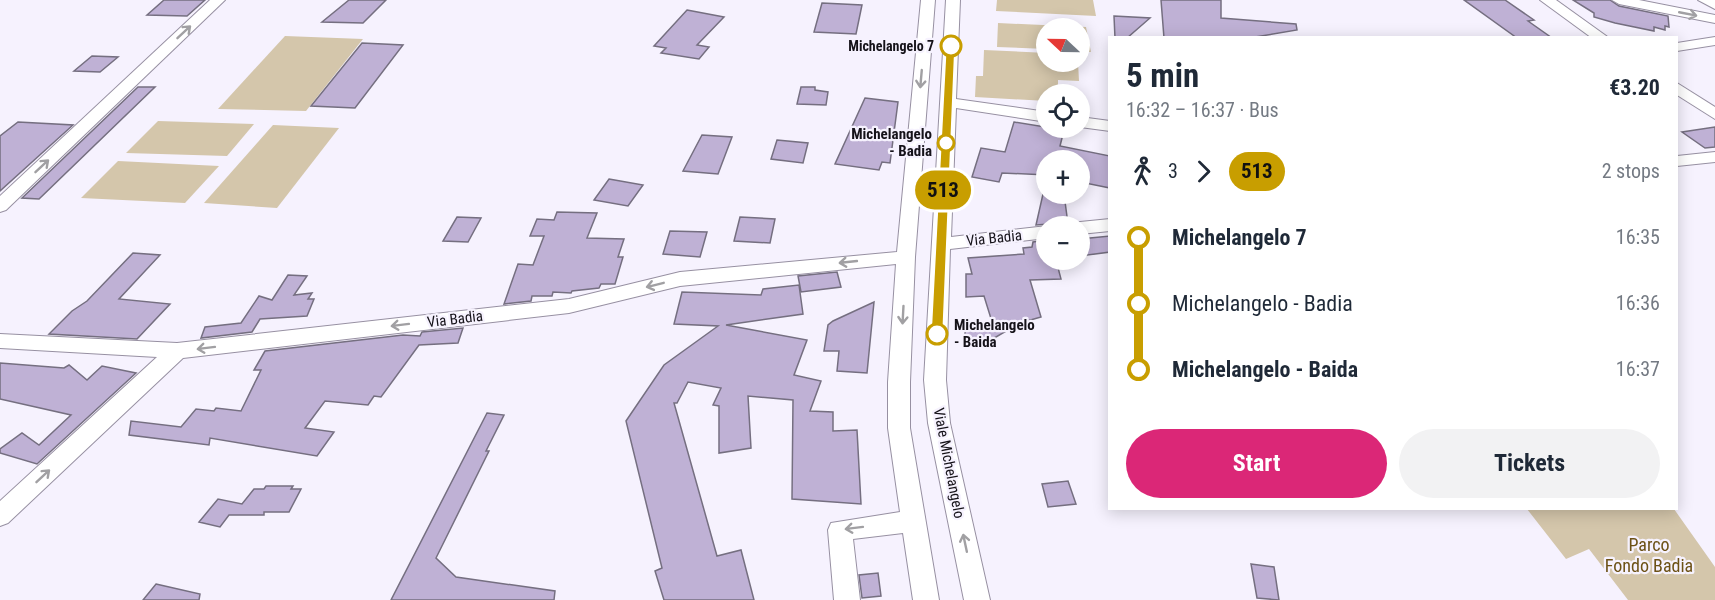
<!DOCTYPE html>
<html lang="en">
<head>
<meta charset="utf-8">
<style>
  body { margin:0; font-family:"Roboto Condensed",sans-serif; background:#f2f2f3; color:#1f2937; height:100vh; display:flex; flex-direction:column; font-size:22px; white-space:nowrap }
  * { box-sizing:border-box; margin:0 }
  p { font-size:20px; color:#747a83 }
  .icon { flex:none; width:33px; height:33px; fill:none; stroke:currentColor; stroke-width:2; stroke-linecap:round; stroke-linejoin:round }
  .map { position:relative; flex:1; overflow:hidden }
  .side { position:absolute; left:1108px; top:36px; width:570px; height:474px; display:flex; flex-direction:column; background:#fff; border-radius:0px; box-shadow:0 3px 15px #0003 }
  .side>* { flex:none }
  .badge { padding:0 12px; border-radius:20px; font-size:21px; line-height:39px }
  .needle { width:39px; rotate:292deg }
  .buttons { position:absolute; left:1036px; top:18px; display:grid; gap:12px }
  .buttons a { display:grid; place-items:center; width:54px; height:54px; border-radius:50%; background:#fff; box-shadow:0 3px 15px #0003; font-size:30px }
  .map>.badge { position:absolute; translate:-50% -50%; box-shadow:0 0 0 3px #fff }
  .legs { display:flex; align-items:center; gap:9px; height:66px; padding:0 18px; font-size:20px }
  .legs p { margin-inline-start:auto }
  .summary { display:flex; align-items:center; justify-content:space-between; height:102px; padding:0 18px }
  h1 { font-size:33px; font-weight:700; line-height:45px }
  .button { display:flex; gap:12px; margin-top:auto; padding:12px 18px }
  .button a { flex:1; height:69px; border-radius:36px; background:#db2777; color:#fff; font-size:24px; font-weight:700; line-height:69px; text-align:center }
  .button a+a { background:#f2f2f3; color:#1f2937 }
  ul { padding:0 18px; list-style:none }
  li { display:flex; align-items:center; gap:21px; height:66px; font-size:22px }
  li i { display:grid; place-items:center; width:9px; height:100%; margin:0 8px; background:currentColor }
  li i::after { content:''; width:15px; height:15px; margin:-8px; border:4px solid; border-radius:50%; background:#fff }
  li p { margin-inline-start:auto }
  li:first-child i { background:linear-gradient(#0000 50%,currentColor 0) }
  li:last-child i { background:linear-gradient(currentColor 50%,#0000 0) }
  .map>svg:first-child { display:block }
  .green { fill:#d4c6ab }
  .building { fill:#bfb1d5; stroke:#756f80; stroke-width:1.5 }
  .lines { fill:none; stroke-linecap:round; stroke-linejoin:round }
  .minor-casing { stroke:#9790a2; stroke-width:2 }
  .minor { fill:#fff; fill-rule:evenodd }
  .oneway { stroke:#a1a0a3 }
  .line-1 { fill:#c89e00; stroke:#fff; stroke-width:1.5 }
  .stop-1-dot { fill:#fff; stroke:#c89e00; stroke-width:3 }
  .labels { text-anchor:middle; dominant-baseline:central; stroke-width:4.5; stroke-linejoin:round; paint-order:stroke }
  .far-stop-label { font-size:14px; font-weight:bold; fill:#151219; stroke:#f6f2fe; text-anchor:end }
  .stop-label { font-size:15px; font-weight:bold; fill:#151219; stroke:#f6f2fe; text-anchor:end }
  .street-label { font-size:15px; fill:#151219; stroke:#f6f2fe }
  .near-park-label { font-size:18px; fill:#6c5116; stroke:#f6f2fe }
</style>
</head>
<body>
<div class="map">
<svg width="1715" height="600" viewBox="0 0 1715 600">
  <rect width="100%" height="100%" fill="#f6f2fe"/>
  <g class="green">
    <polygon points="997,0 1093,0 1096,16 996,11"/>
    <polygon points="998,23 1086,27 1091,52 1080,51 1080,28 1047,28 1047,49 997,47"/>
    <polygon points="285,36 363,39 306,111 218,109"/>
    <polygon points="984,50 1047,53 1047,62 1078,62 1079,81 1058,80 1058,94 1047,94 1047,101 975,97 976,76 983,76"/>
    <polygon points="158,121 254,124 227,156 126,153"/>
    <polygon points="273,125 339,128 277,208 204,203"/>
    <polygon points="118,161 219,166 185,203 81,198"/>
    <polygon points="1527,509 1674,509 1715,567 1715,600 1628,600 1589,549 1566,559"/>
  </g>
  <g class="building">
    <polygon points="164,0 205,0 187,16 147,15"/>
    <polygon points="349,0 386,0 363,23 322,22"/>
    <polygon points="1161,0 1221,0 1221,18 1296,24 1297,30 1249,38 1164,38"/>
    <polygon points="1464,0 1505,0 1534,20 1528,21 1552,38 1517,38"/>
    <polygon points="1573,0 1610,0 1619,6 1668,16 1669,27 1665,26 1665,30 1654,27 1654,31 1615,23 1594,17 1594,13"/>
    <polygon points="822,3 862,5 856,34 814,32"/>
    <polygon points="687,10 724,17 697,45 709,47 699,59 661,53 666,48 654,46"/>
    <polygon points="1114,16 1150,18 1127,38 1115,38"/>
    <polygon points="362,43 403,45 355,108 311,106"/>
    <polygon points="92,56 118,57 100,72 74,71"/>
    <polygon points="138,87 155,87 39,199 22,198"/>
    <polygon points="801,87 815,87 815,90 828,92 826,105 797,104"/>
    <polygon points="865,98 898,102 890,163 882,162 879,170 835,164"/>
    <polygon points="18,122 73,125 0,191 0,136"/>
    <polygon points="1014,122 1064,130 1060,146 1110,156 1110,188 1080,182 1080,160 1047,160 1047,175 1002,173 999,182 972,177 981,148 1005,152"/>
    <polygon points="1715,127 1715,147 1705,148 1682,132"/>
    <polygon points="702,135 732,137 718,174 683,171"/>
    <polygon points="777,140 808,143 803,163 771,159"/>
    <polygon points="609,179 643,185 628,206 594,200"/>
    <polygon points="1043,194 1064,194 1068,224 1053,226 1049,224 1036,225"/>
    <polygon points="557,212 597,213 587,238 624,239 618,257 623,257 615,284 601,284 599,288 572,291 571,293 553,292 552,296 532,296 531,301 504,304 518,264 533,265 544,236 530,236 537,219 554,220"/>
    <polygon points="457,217 481,218 468,242 443,241"/>
    <polygon points="740,217 775,219 770,243 734,241"/>
    <polygon points="670,231 707,232 700,257 663,254"/>
    <polygon points="1110,236 1110,252 1080,256 1080,239"/>
    <polygon points="1047,240 1047,260 1056,260 1061,279 1030,280 1041,317 1020,323 979,347 965,347 965,327 993,325 984,296 966,297 966,274 972,274 968,258 1024,254 1023,248 1032,247 1033,242"/>
    <polygon points="133,253 160,255 119,299 170,304 137,339 49,334 72,311 87,301"/>
    <polygon points="837,272 841,287 801,292 798,276"/>
    <polygon points="288,275 307,276 294,295 312,293 308,299 314,299 307,316 260,319 252,332 201,338 205,327 241,323 259,296 272,300"/>
    <polygon points="799,285 803,314 726,325 807,340 794,375 821,381 810,411 833,412 833,431 857,430 861,504 792,499 793,400 748,396 751,448 719,453 719,406 713,405 721,388 688,382 677,403 674,403 717,556 741,550 754,600 664,600 655,571 662,568 626,421 664,365 718,326 674,324 682,292 761,295 763,289"/>
    <polygon points="874,302 867,373 837,371 839,351 824,351 828,325 833,321"/>
    <polygon points="463,328 458,343 419,345 381,397 374,396 368,405 325,401 305,428 334,432 317,456 210,438 209,445 129,435 131,421 181,427 196,409 214,411 216,408 241,411 261,370 254,370 265,351 403,335 420,336 422,332"/>
    <polygon points="0,363 64,368 69,365 87,380 102,366 136,373 37,464 0,453 0,449 22,433 39,445 71,415 0,399"/>
    <polygon points="487,413 504,415 486,451 489,451 436,558 456,577 555,591 554,600 391,600"/>
    <polygon points="1068,481 1076,504 1048,507 1042,484"/>
    <polygon points="266,486 293,486 291,489 301,489 289,512 264,512 264,515 229,515 220,527 199,522 218,499 242,504 254,489 264,489"/>
    <polygon points="1251,564 1274,567 1279,600 1257,598"/>
    <polygon points="878,573 881,596 862,598 859,575"/>
    <polygon points="156,584 200,594 199,600 143,600"/>
  </g>
  <g class="lines">
    <g class="minor-casing">
      <g id="minor">
        <polygon points="210,0 225,0 6,210 0,212 0,196"/>
        <polygon points="921,0 935,0 915,257 910,382 910,428 939,600 913,600 903,533 853,539 860,600 834,600 828,530 831,523 900,512 888,428 888,382 896,264 680,286 569,313 183,358 8,523 0,526 0,501 157,357 0,348 0,334 177,343 569,299 680,272 897,252"/>
        <polygon points="946,0 960,0 956,99 1047,112 1047,122 956,108 951,237 1047,226 1049,226 1047,238 950,249 946,380 950,423 990,600 964,600 928,423 924,380"/>
        <polygon points="1540,0 1556,0 1609,38 1592,38"/>
        <polygon points="1612,0 1639,0 1715,15 1715,23 1619,4"/>
        <polygon points="1698,0 1715,0 1715,9"/>
        <polygon points="1715,37 1715,45 1677,51 1677,43"/>
        <polygon points="1677,83 1715,107 1715,119 1677,95"/>
        <polygon points="1080,117 1110,121 1110,131 1080,127"/>
        <polygon points="1715,152 1715,162 1677,166 1677,156"/>
        <polygon points="1110,219 1110,231 1080,234 1080,226 1072,226 1080,222"/>
      </g>
    </g>
    <use href="#minor" class="minor"/>
  </g>
  <defs><path id="oneway-shaft" d="M-6 0H5M1.5-3L5.5 0L1.5 3" fill="none" stroke-width="1.6" stroke-linecap="round" stroke-linejoin="round" transform="scale(1.5)"/></defs>
  <g class="oneway">
    <use href="#oneway-shaft" transform="translate(1688 14) rotate(11)"/>
    <use href="#oneway-shaft" transform="translate(184 32) rotate(-43)"/>
    <use href="#oneway-shaft" transform="translate(921 79) rotate(95)"/>
    <use href="#oneway-shaft" transform="translate(42 166) rotate(-43)"/>
    <use href="#oneway-shaft" transform="translate(848 262) rotate(174)"/>
    <use href="#oneway-shaft" transform="translate(655 285) rotate(166)"/>
    <use href="#oneway-shaft" transform="translate(903 315) rotate(93)"/>
    <use href="#oneway-shaft" transform="translate(400 325) rotate(173)"/>
    <use href="#oneway-shaft" transform="translate(206 348) rotate(173)"/>
    <use href="#oneway-shaft" transform="translate(43 476) rotate(-43)"/>
    <use href="#oneway-shaft" transform="translate(854 528) rotate(173)"/>
    <use href="#oneway-shaft" transform="translate(965 543) rotate(-102)"/>
  </g>
  <polygon class="line-1" points="951,43 955,46 943,334 937,339 931,334 946,46"/>
  <g class="stop-1-dot">
    <circle cx="951" cy="46" r="10"/>
    <circle cx="946" cy="143" r="8"/>
    <circle cx="937" cy="334" r="10"/>
  </g>
  <g class="labels">
    <g class="far-stop-label">
      <text x="934" y="46">Michelangelo 7</text>
    </g>
    <g class="stop-label">
      <text x="932" y="134">Michelangelo<tspan x="932" dy="17">- Badia</tspan></text>
      <text x="954" y="325" text-anchor="start">Michelangelo<tspan x="954" dy="17">- Baida</tspan></text>
    </g>
    <g class="street-label">
      <text transform="translate(994 238) rotate(-6)">Via Badia</text>
      <text transform="translate(455 319) rotate(-7)">Via Badia</text>
      <text transform="translate(949 463) rotate(79)">Viale Michelangelo</text>
    </g>
    <g class="near-park-label">
      <text x="1649" y="544">Parco<tspan x="1649" dy="21">Fondo Badia</tspan></text>
    </g>
  </g>
</svg>
<div class="buttons">
<a><svg class="needle" viewBox="-14 -14 28 28"><path d="M0-13l5 13h-10z" fill="#e53935"/><path d="M0 13l5-13h-10z" fill="#747a83"/></svg></a>
<a><svg class="icon" aria-label="locate" viewBox="0 0 24 24"><circle cx="12" cy="12" r="6"/><path d="M12 2v4M12 18v4M2 12h4M18 12h4"/></svg></a>
<a>+</a>
<a>−</a>
</div>
<b class="badge" style="left:943px;top:190px;background:#c89e00;color:#111">513</b>
<section class="side">
<div class="summary"><div><h1>5 min</h1><p>16:32 – 16:37 · Bus</p></div><b>€3.20</b></div>
<div class="legs"><svg class="icon" aria-label="walk" viewBox="0 0 24 24"><circle cx="13" cy="4" r="2"/><path d="M13 8l-2 6 4 7M11 14l-3 7M7 12l3-4h3l4 4"/></svg>3<svg class="icon" aria-label="forward" viewBox="0 0 24 24"><path d="M9 5l7 7-7 7"/></svg><b class="badge" style="background:#c89e00;color:#111">513</b><p>2 stops</p></div>
<ul>
<li><i style="color:#c89e00"></i><b>Michelangelo 7</b><p>16:35</p></li>
<li><i style="color:#c89e00"></i><span>Michelangelo - Badia</span><p>16:36</p></li>
<li><i style="color:#c89e00"></i><b>Michelangelo - Baida</b><p>16:37</p></li>
</ul>
<div class="button"><a>Start</a><a>Tickets</a></div>
</section>
</div>
</body>
</html>
